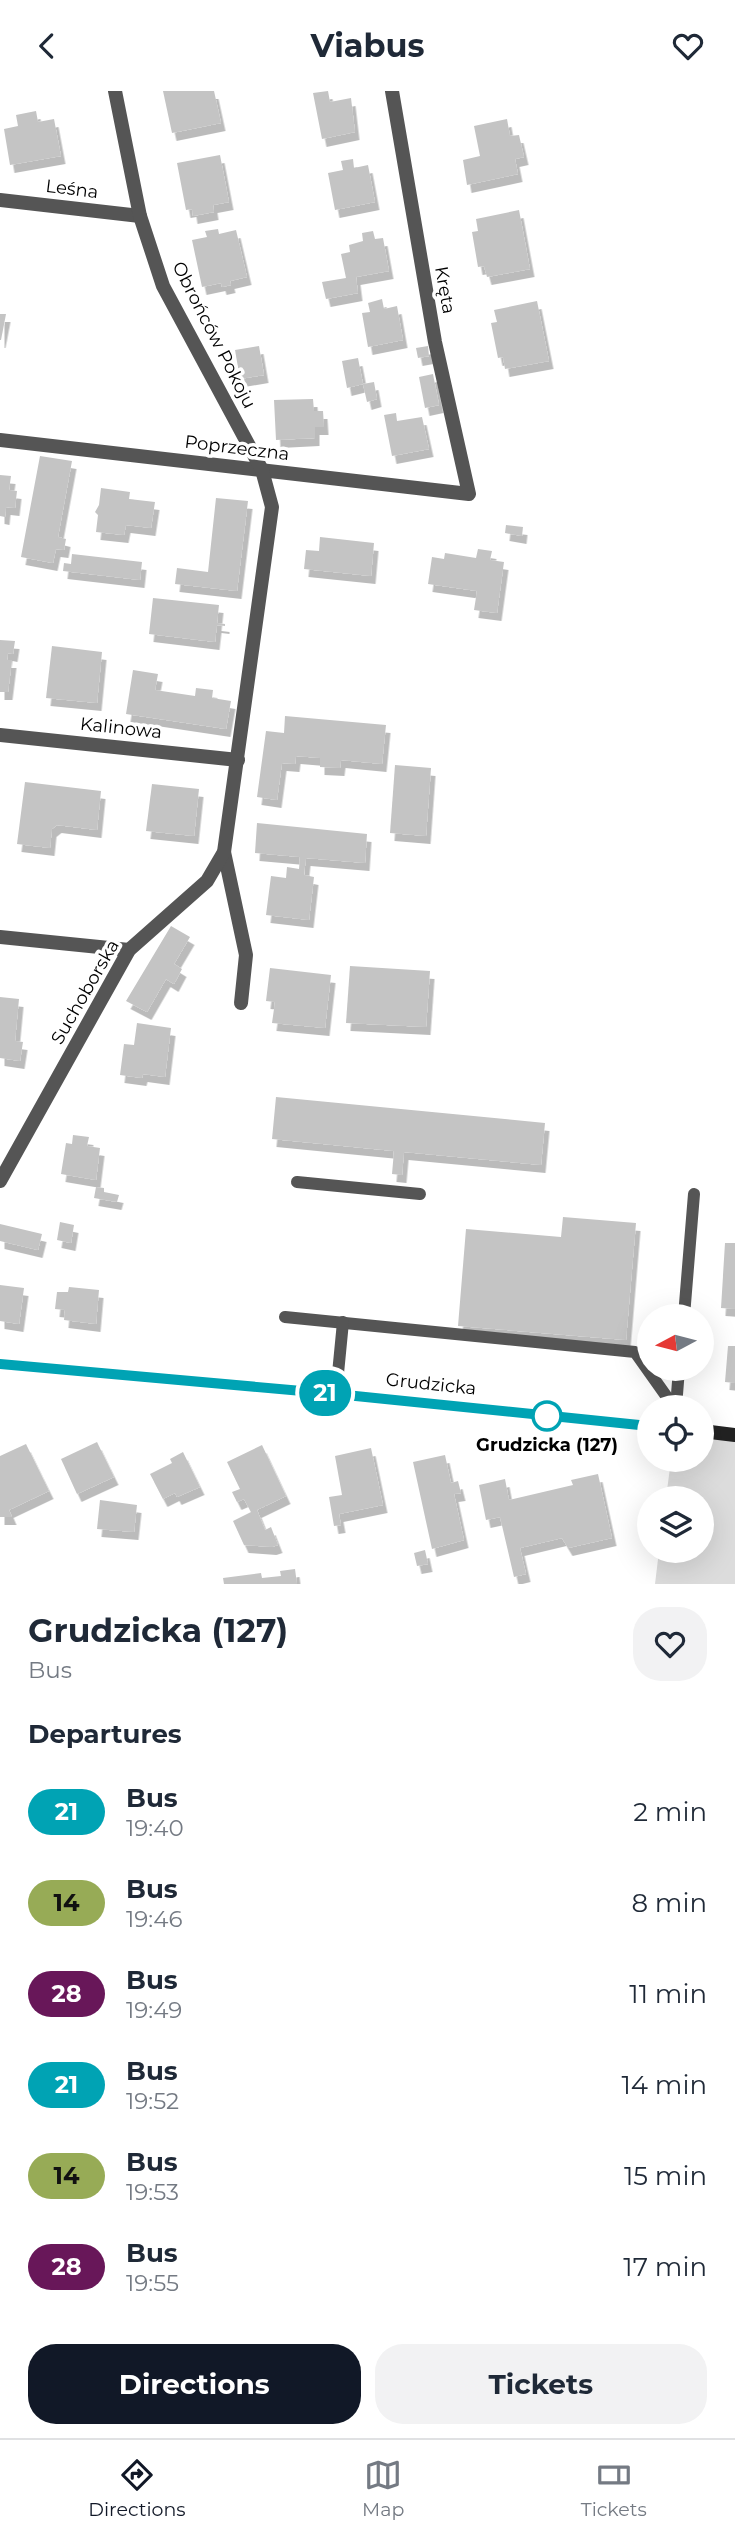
<!DOCTYPE html>
<html lang="en">
<head>
<meta charset="utf-8">
<style>
  body { margin:0; font-family:Montserrat,sans-serif; background:#f2f2f3; color:#1f2937; height:100vh; display:flex; flex-direction:column; font-size:26px; white-space:nowrap }
  * { box-sizing:border-box; margin:0 }
  p { font-size:23px; color:#747a83 }
  .icon { flex:none; width:38px; height:38px; fill:none; stroke:currentColor; stroke-width:2; stroke-linecap:round; stroke-linejoin:round }
  .map { position:relative; height:1493px; overflow:hidden }
  .details { display:flex; flex-direction:column; background:#fff; flex:1 }
  .details>* { flex:none }
  .badge { padding:0 14px; border-radius:23px; font-size:24px; line-height:46px }
  .needle { width:46px; rotate:263deg }
  .controls { position:absolute; left:637px; top:1213px; display:grid; gap:14px }
  .controls a { display:grid; place-items:center; width:77px; height:77px; border-radius:50%; background:#fff; box-shadow:0 7px 28px #0002; font-size:35px }
  .map>.badge { position:absolute; translate:-50% -50%; box-shadow:0 0 0 4px #fff }
  h2 { padding:0 28px; font-size:26px; line-height:63px }
  .round { display:grid; place-items:center; flex:none; width:74px; height:74px; border-radius:28px; background:#f2f2f3 }
  .headline { display:flex; align-items:center; justify-content:space-between; height:119px; padding:0 28px }
  h1 { font-size:33px; font-weight:700; line-height:52px }
  .button { display:flex; gap:14px; margin-top:auto; padding:14px 28px }
  .button a { flex:1; height:80px; border-radius:28px; background:#111827; color:#fff; font-size:28px; font-weight:700; line-height:80px; text-align:center }
  .button a+a { background:#f2f2f3; color:#1f2937 }
  ul { padding:0; list-style:none }
  li { display:flex; align-items:center; gap:21px; height:91px; padding:0 28px }
  li div { flex:1 }
  li b { display:block; font-size:26px }
  li em { font-style:normal }
  li .badge { min-width:77px; font-weight:700; text-align:center }
  header { display:flex; justify-content:space-between; align-items:center; height:91px; padding:0 28px; background:#fff; font-size:32px; font-weight:700 }
  .dock { display:flex; justify-content:space-around; align-items:center; height:98px; border-top:2px solid #e0e1e3; background:#fff; font-size:19px; color:#747a83 }
  .dock a { display:grid; justify-items:center; gap:4px }
  .dock .active { color:#111827 }
  .map>svg:first-child { display:block }
  .green { fill:#dcdcdc }
  .building { fill:#c4c4c4; filter:url(#shadow) }
  .lines { fill:none; stroke-linecap:round; stroke-linejoin:round }
  .lane { stroke:#555; stroke-width:12 }
  .street { stroke:#555; stroke-width:14 }
  .secondary { stroke:#222; stroke-width:14 }
  .line-casing { stroke:#fff; stroke-width:16 }
  .line { stroke:#00a3b4; stroke-width:10 }
  .stop-dot { fill:#fff; stroke:#00a3b4; stroke-width:3.5 }
  .labels { text-anchor:middle; dominant-baseline:central; stroke-width:7; stroke-linejoin:round; paint-order:stroke }
  .street-label { font-size:18px; fill:#000; stroke:#fff }
  .stop-label { font-size:18px; font-weight:bold; fill:#000; stroke:#fff }
</style>
</head>
<body>
<header><svg class="icon" aria-label="back" viewBox="0 0 24 24"><path d="M15 5l-7 7 7 7"/></svg>Viabus<svg class="icon" aria-label="heart" viewBox="0 0 24 24"><path d="M12 20l-8-8c-3-5 5-10 8-4 3-6 11-1 8 4z"/></svg></header>
<div class="map">
<svg width="735" height="1493" viewBox="0 0 735 1493">
  <defs>
    <filter id="shadow"><feDropShadow dx="4.5" dy="8" stdDeviation="0" flood-color="#0004"/></filter>
  </defs>
  <rect width="100%" height="100%" fill="#fff"/>
  <polygon class="green" points="702,1340 735,1344 735,1493 655,1493 659,1460 702,1460 702,1407 666,1407 671,1369 702,1368"/>
  <g class="building">
    <polygon points="163,0 214,0 221,32 172,42"/>
    <polygon points="328,0 330,11 351,7 355,41 322,48 313,2"/>
    <polygon points="36,20 38,31 54,28 61,65 10,74 4,38 18,35 16,24"/>
    <polygon points="507,28 510,45 519,44 524,66 515,68 518,83 467,94 463,69 480,65 474,35"/>
    <polygon points="220,64 229,111 213,114 214,121 193,125 192,118 186,119 177,72"/>
    <polygon points="353,68 354,77 368,74 375,111 335,119 328,82 343,79 341,70"/>
    <polygon points="519,119 530,178 487,186 484,175 478,176 472,141 478,140 476,128"/>
    <polygon points="218,138 219,143 236,139 247,186 230,190 231,194 222,196 221,192 202,196 192,149 207,146 205,140"/>
    <polygon points="373,140 375,148 383,147 389,180 356,186 358,202 326,208 322,191 346,187 341,163 350,161 349,154 363,150 362,142"/>
    <polygon points="382,208 384,218 397,215 403,249 368,256 362,222 370,221 368,212"/>
    <polygon points="537,210 549,270 505,278 503,266 498,267 491,232 497,231 494,219"/>
    <polygon points="0,223 6,223 1,249 0,249"/>
    <polygon points="259,255 264,284 240,288 235,259"/>
    <polygon points="428,255 429,265 418,267 416,257"/>
    <polygon points="358,267 363,293 374,291 377,308 367,311 363,293 347,297 342,270"/>
    <polygon points="433,283 439,314 425,317 419,286"/>
    <polygon points="313,308 314,320 323,320 324,336 315,336 315,347 276,349 274,309"/>
    <polygon points="396,322 397,330 422,326 429,358 392,365 384,324"/>
    <polygon points="40,365 72,370 58,446 66,448 64,459 56,458 53,472 21,466"/>
    <polygon points="0,384 11,385 9,399 17,400 15,417 6,416 5,426 0,425"/>
    <polygon points="101,397 130,401 129,408 155,411 151,437 126,434 124,444 96,441 98,424 95,421 99,414"/>
    <polygon points="216,407 248,410 237,500 175,493 177,477 208,481"/>
    <polygon points="506,434 523,436 522,445 505,442"/>
    <polygon points="320,446 374,452 371,485 304,478 306,459 319,460"/>
    <polygon points="478,458 492,460 490,469 504,471 497,522 474,519 477,500 428,493 432,466 444,468 445,462 476,467"/>
    <polygon points="72,463 142,471 140,489 63,480 64,472 71,473"/>
    <polygon points="153,507 219,514 217,532 225,533 225,535 217,534 215,551 149,543"/>
    <polygon points="0,549 15,550 13,563 8,562 7,569 12,569 8,601 0,601"/>
    <polygon points="52,555 102,561 97,612 46,607"/>
    <polygon points="133,579 158,583 155,599 195,605 196,597 213,599 212,607 231,610 226,638 126,623"/>
    <polygon points="285,625 386,634 382,673 341,669 340,677 320,676 320,667 296,665 295,673 282,672 277,709 257,706 266,640 284,642"/>
    <polygon points="395,674 431,677 426,745 390,742"/>
    <polygon points="25,691 101,700 97,739 57,734 52,738 50,757 17,753"/>
    <polygon points="152,693 199,698 194,745 146,740"/>
    <polygon points="257,732 367,743 365,772 306,767 304,784 314,786 309,829 266,824 271,785 286,787 287,776 299,778 300,766 255,762"/>
    <polygon points="171,835 190,846 174,873 182,878 174,893 166,888 147,921 126,910"/>
    <polygon points="350,875 430,880 426,936 346,932"/>
    <polygon points="270,877 331,884 325,937 272,932 275,911 266,910"/>
    <polygon points="0,906 19,908 15,950 23,951 20,970 0,967"/>
    <polygon points="137,932 171,937 165,986 143,983 142,987 120,984 124,953 134,954"/>
    <polygon points="276,1006 545,1032 541,1074 404,1061 402,1084 392,1083 394,1060 272,1048"/>
    <polygon points="73,1044 89,1046 87,1055 100,1057 96,1089 61,1083 66,1052 72,1053"/>
    <polygon points="96,1096 104,1097 104,1101 119,1104 117,1111 94,1107"/>
    <polygon points="563,1126 636,1132 626,1249 458,1235 466,1138 561,1146"/>
    <polygon points="60,1131 74,1134 71,1152 57,1149"/>
    <polygon points="0,1133 42,1143 38,1159 0,1150"/>
    <polygon points="725,1152 735,1152 735,1218 721,1217"/>
    <polygon points="0,1194 24,1197 19,1233 0,1230"/>
    <polygon points="69,1196 99,1199 96,1233 64,1229 65,1219 55,1218 57,1201 68,1201"/>
    <polygon points="728,1255 735,1255 735,1292 725,1291"/>
    <polygon points="97,1351 114,1386 77,1403 61,1368"/>
    <polygon points="26,1353 49,1400 9,1419 12,1426 0,1426 0,1365"/>
    <polygon points="262,1354 286,1405 257,1419 265,1439 271,1436 278,1454 272,1456 244,1454 233,1430 251,1421 244,1408 237,1411 232,1401 240,1398 227,1371"/>
    <polygon points="371,1357 383,1414 339,1423 341,1434 334,1435 329,1406 342,1404 335,1365"/>
    <polygon points="183,1361 200,1396 177,1406 175,1402 163,1408 150,1383 172,1372 170,1368"/>
    <polygon points="445,1364 451,1392 458,1390 461,1402 454,1403 464,1449 432,1458 413,1371"/>
    <polygon points="598,1383 612,1447 568,1457 562,1447 520,1457 526,1483 514,1486 500,1426 486,1429 479,1394 505,1388 509,1409 573,1394 571,1389"/>
    <polygon points="100,1409 137,1414 134,1441 97,1438"/>
    <polygon points="425,1459 428,1473 417,1475 414,1462"/>
    <polygon points="295,1478 297,1493 224,1493 223,1487 261,1482 262,1487 281,1485 280,1480"/>
  </g>
  <g class="lines">
    <g class="lane">
      <polyline points="297,1091 420,1103"/>
      <polyline points="684,1225 694,1103"/>
      <polyline points="285,1226 635,1261 674,1316"/>
      <polyline points="336,1303 343,1231"/>
      <polyline points="676,1316 679,1278"/>
    </g>
    <g class="street">
      <polyline points="0,109 140,125"/>
      <polyline points="0,349 469,403 435,251 392,0"/>
      <polyline points="0,644 238,669"/>
      <polyline points="224,761 246,864 241,912"/>
      <polyline points="0,846 129,859"/>
      <polyline points="0,1090 129,859 207,790 224,761 272,416 262,379 163,195 140,125 115,0"/>
    </g>
    <g class="secondary">
      <polyline points="0,1273 336,1303 649,1335"/>
      <polyline points="702,1340 735,1344"/>
    </g>
  </g>
  <g class="lines">
    <g class="line-casing">
      <polyline id="line" points="0,1273 336,1303 649,1335"/>
    </g>
    <use href="#line" class="line"/>
  </g>
  <circle class="stop-dot" cx="547" cy="1325" r="14"/>
  <g class="labels">
    <g class="street-label">
      <text transform="translate(72 98) rotate(7)">Leśna</text>
      <text transform="translate(445 199) rotate(80)">Kręta</text>
      <text transform="translate(214 244) rotate(63)">Obrońców Pokoju</text>
      <text transform="translate(237 357) rotate(7)">Poprzeczna</text>
      <text transform="translate(121 637) rotate(6)">Kalinowa</text>
      <text transform="translate(85 901) rotate(-60)">Suchoborska</text>
      <text transform="translate(431 1293) rotate(6)">Grudzicka</text>
    </g>
    <g class="stop-label">
      <text x="547" y="1354">Grudzicka (127)</text>
    </g>
  </g>
</svg>
<div class="controls">
<a><svg class="needle" viewBox="-14 -14 28 28"><path d="M0-13l5 13h-10z" fill="#e53935"/><path d="M0 13l5-13h-10z" fill="#747a83"/></svg></a>
<a><svg class="icon" aria-label="locate" viewBox="0 0 24 24"><circle cx="12" cy="12" r="6"/><path d="M12 2v4M12 18v4M2 12h4M18 12h4"/></svg></a>
<a><svg class="icon" aria-label="layers" viewBox="0 0 24 24"><path d="M12 4l9 5-9 5-9-5zM3 14l9 5 9-5"/></svg></a>
</div>
<b class="badge" style="left:325px;top:1302px;background:#00a3b4;color:#fff">21</b>
</div>
<section class="details">
<div class="headline"><div><h1>Grudzicka (127)</h1><p>Bus</p></div><a class="round"><svg class="icon" aria-label="heart" viewBox="0 0 24 24"><path d="M12 20l-8-8c-3-5 5-10 8-4 3-6 11-1 8 4z"/></svg></a></div>
<h2>Departures</h2>
<ul>
<li><span class="badge" style="background:#00a3b4;color:#fff">21</span><div><b>Bus</b><p>19:40</p></div><em>2 min</em></li>
<li><span class="badge" style="background:#97ab56;color:#111">14</span><div><b>Bus</b><p>19:46</p></div><em>8 min</em></li>
<li><span class="badge" style="background:#681759;color:#fff">28</span><div><b>Bus</b><p>19:49</p></div><em>11 min</em></li>
<li><span class="badge" style="background:#00a3b4;color:#fff">21</span><div><b>Bus</b><p>19:52</p></div><em>14 min</em></li>
<li><span class="badge" style="background:#97ab56;color:#111">14</span><div><b>Bus</b><p>19:53</p></div><em>15 min</em></li>
<li><span class="badge" style="background:#681759;color:#fff">28</span><div><b>Bus</b><p>19:55</p></div><em>17 min</em></li>
</ul>
<div class="button"><a>Directions</a><a>Tickets</a></div>
</section>
<nav class="dock">
<a class="active"><svg class="icon" aria-label="directions" viewBox="0 0 24 24"><path d="M12 3l9 9-9 9-9-9zM9 14v-3h6M13 9l2 2-2 2"/></svg>Directions</a>
<a><svg class="icon" aria-label="map" viewBox="0 0 24 24"><path d="M3 6l6-2 6 2 6-2v14l-6 2-6-2-6 2zM9 4v14M15 6v14"/></svg>Map</a>
<a><svg class="icon" aria-label="tickets" viewBox="0 0 24 24"><path d="M3 7h18v10H3zM15 7v10"/></svg>Tickets</a>
</nav>
</body>
</html>
